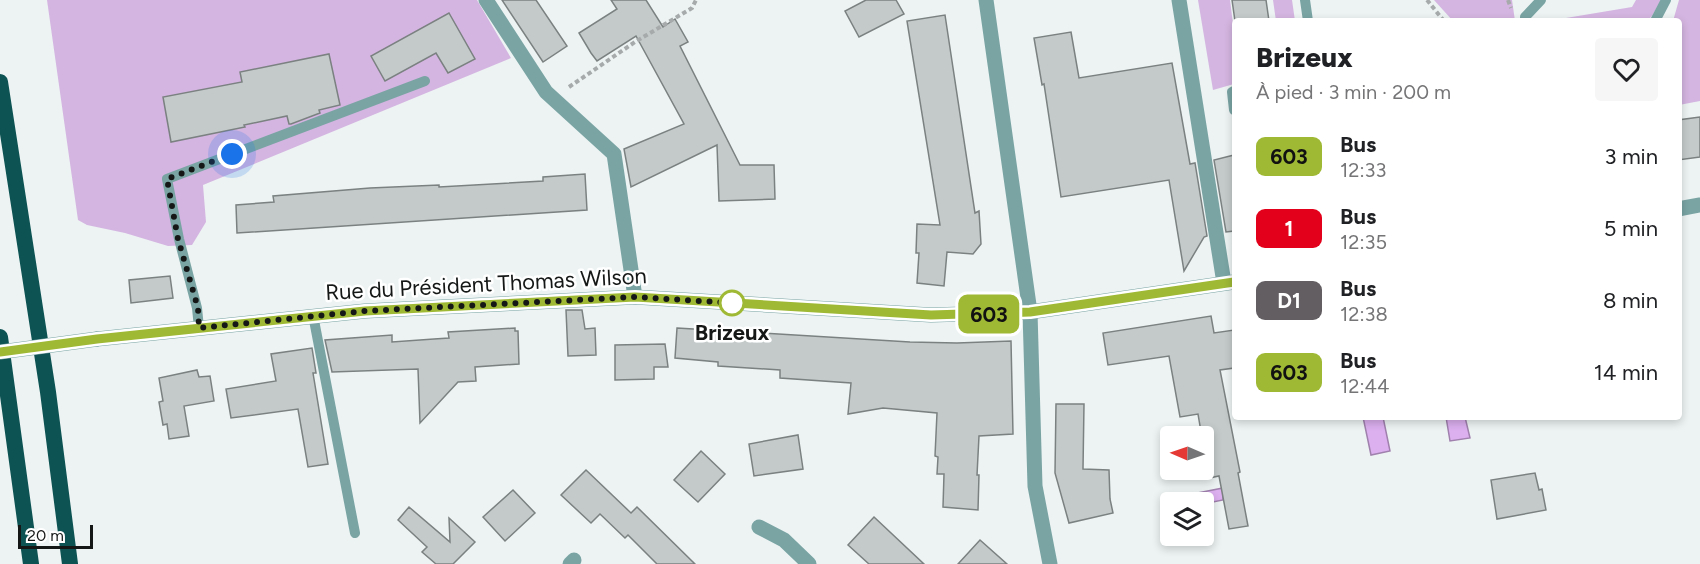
<!DOCTYPE html>
<html lang="fr">
<head>
<meta charset="utf-8">
<style>
  body { margin:0; font-family:Figtree,sans-serif; background:#f6f6f6; color:#202124; height:100vh; display:flex; flex-direction:column; font-size:22px; white-space:nowrap }
  * { box-sizing:border-box; margin:0 }
  p { font-size:20px; color:#757577 }
  .icon { flex:none; width:33px; height:33px; fill:none; stroke:currentColor; stroke-width:2; stroke-linecap:round; stroke-linejoin:round }
  .map { position:relative; flex:1; overflow:hidden }
  .sheet { position:absolute; left:1232px; top:18px; width:450px; height:402px; display:flex; flex-direction:column; background:#fff; border-radius:6px; box-shadow:0 3px 9px #0003 }
  .sheet>* { flex:none }
  .badge { padding:0 12px; border-radius:9px; font-size:21px; line-height:39px }
  .needle { width:39px; rotate:272deg }
  .tools { position:absolute; left:1160px; top:426px; display:grid; gap:12px }
  .tools a { display:grid; place-items:center; width:54px; height:54px; border-radius:6px; background:#fff; box-shadow:0 3px 9px #0003; font-size:30px }
  .scale { position:absolute; left:18px; bottom:15px; width:75px; box-sizing:border-box; padding-left:6px; border:3px solid #151717; border-top:0; font-size:16px; line-height:21px; white-space:nowrap; color:#151717; -webkit-text-stroke:4px #fff; paint-order:stroke }
  .you { position:absolute; width:30px; height:30px; margin:-15px; border:4px solid #fff; border-radius:50%; background:#1a73e8; box-shadow:0 0 0 9px #1a73e833 }
  .map>.badge { position:absolute; translate:-50% -50%; box-shadow:0 0 0 3px #fff }
  .round { display:grid; place-items:center; flex:none; width:63px; height:63px; border-radius:6px; background:#f6f6f6 }
  .overview { display:flex; align-items:center; justify-content:space-between; height:102px; padding:0 24px }
  h1 { font-size:28px; font-weight:800; line-height:45px }
  ul { padding:0; list-style:none }
  li { display:flex; align-items:center; gap:18px; height:72px; padding:0 24px }
  li div { flex:1 }
  li b { display:block; font-size:22px }
  li em { font-style:normal }
  li .badge { min-width:66px; font-weight:700; text-align:center }
  .map>svg:first-child { display:block }
  .green { fill:#d4b5e1 }
  .water { fill:#dcafef; stroke:#a081ae; stroke-width:1.5 }
  .building { fill:#c4caca; stroke:#7b8181; stroke-width:1.5 }
  .lines { fill:none; stroke-linecap:round; stroke-linejoin:round }
  .path { stroke:#a6aaaa; stroke-width:4; stroke-dasharray:4.5 3; stroke-linecap:butt }
  .service { stroke:#7aa4a4; stroke-width:10 }
  .minor { stroke:#7aa4a4; stroke-width:15 }
  .tertiary { stroke:#7aa4a4; stroke-width:15 }
  .trunk { stroke:#0d5353; stroke-width:16 }
  .tertiary-bridge { stroke:#7aa4a4; stroke-width:15 }
  .line-casing { stroke:#fff; stroke-width:14 }
  .line { stroke:#9fb935; stroke-width:9 }
  .walk { stroke:#151717; stroke-width:6; stroke-dasharray:0 10.8 }
  .stop-dot { fill:#fff; stroke:#9fb935; stroke-width:3 }
  .labels { text-anchor:middle; dominant-baseline:central; stroke-width:5; stroke-linejoin:round; paint-order:stroke }
  .street-label { font-size:22px; fill:#151717; stroke:#fff }
  .stop-label { font-size:22px; font-weight:bold; fill:#151717; stroke:#fff }
</style>
</head>
<body>
<div class="map">
<svg width="1700" height="564" viewBox="0 0 1700 564">
  <rect width="100%" height="100%" fill="#edf3f3"/>
  <g class="green">
    <polygon points="47,0 477,0 511,58 203,185 206,222 192,245 168,246 125,233 87,225 78,220"/>
    <polygon points="1198,0 1230,0 1234,32 1234,84 1213,90"/>
    <polygon points="1273,0 1292,0 1295,21 1276,21"/>
    <polygon points="1434,0 1512,0 1515,21 1453,21"/>
    <polygon points="1636,0 1661,0 1652,16 1647,21 1548,21 1632,7"/>
    <polygon points="1679,0 1700,0 1700,101 1679,105 1678,21 1673,21"/>
  </g>
  <g class="water">
    <polygon points="1363,417 1383,417 1390,451 1371,455"/>
    <polygon points="1446,417 1465,417 1470,438 1450,441"/>
    <polygon points="1223,488 1223,500 1203,504 1184,502 1182,496"/>
  </g>
  <g class="building">
    <polygon points="502,0 536,0 567,46 543,62"/>
    <polygon points="611,0 646,0 663,27 675,19 688,42 680,46 740,165 774,165 775,199 719,201 717,145 631,187 624,149 684,124 636,36 597,61 591,53 579,33 617,9"/>
    <polygon points="866,0 896,0 904,14 859,37 845,11"/>
    <polygon points="1232,0 1266,0 1269,21 1235,21"/>
    <polygon points="449,13 475,59 448,73 436,53 385,81 371,56"/>
    <polygon points="945,15 975,213 979,211 981,244 973,254 947,252 944,286 917,283 919,253 916,253 917,224 940,225 907,21"/>
    <polygon points="1071,32 1079,78 1172,63 1190,164 1195,163 1207,236 1204,237 1184,271 1169,180 1061,197 1044,84 1042,85 1034,38"/>
    <polygon points="329,54 340,105 319,110 320,113 291,124 289,124 287,116 244,125 245,127 171,142 163,97 242,82 240,72"/>
    <polygon points="1700,117 1700,157 1678,160 1678,120"/>
    <polygon points="1234,155 1234,231 1226,232 1214,160"/>
    <polygon points="585,174 587,210 237,233 236,205 274,202 273,196 370,188 439,185 439,187 543,181 543,177"/>
    <polygon points="170,276 173,298 131,303 129,280"/>
    <polygon points="566,310 582,310 585,329 595,328 596,355 568,356"/>
    <polygon points="1211,316 1214,333 1234,330 1234,368 1220,370 1240,472 1238,473 1248,526 1229,529 1219,476 1209,478 1198,414 1180,417 1169,356 1108,365 1103,333"/>
    <polygon points="515,328 515,331 518,331 519,364 475,367 476,381 458,382 420,423 418,369 332,372 325,340 392,335 392,342 434,339 449,338 448,332"/>
    <polygon points="677,328 910,342 957,343 1011,341 1013,434 979,436 977,475 979,475 978,510 943,507 944,474 937,474 938,457 935,456 937,413 883,408 848,414 851,383 780,378 780,370 718,366 718,362 675,358"/>
    <polygon points="665,344 668,367 654,367 654,379 615,380 615,345"/>
    <polygon points="312,348 316,373 313,373 328,464 308,467 298,409 231,418 226,389 276,381 271,354"/>
    <polygon points="197,370 199,377 210,376 214,401 184,406 189,436 169,439 167,424 163,425 159,402 163,401 159,378"/>
    <polygon points="1056,404 1084,404 1083,469 1109,470 1110,499 1113,513 1069,523 1055,473"/>
    <polygon points="798,435 803,469 754,476 749,444"/>
    <polygon points="701,451 725,474 698,502 674,480"/>
    <polygon points="586,470 631,513 637,507 695,564 657,564 628,535 625,538 600,514 591,523 561,495"/>
    <polygon points="1535,473 1539,490 1542,489 1546,510 1497,519 1491,480"/>
    <polygon points="513,490 535,513 505,541 483,517"/>
    <polygon points="409,507 450,542 449,518 475,542 453,564 436,564 422,552 427,547 398,520"/>
    <polygon points="874,517 924,564 869,564 848,545"/>
    <polygon points="980,540 1007,564 958,564"/>
  </g>
  <g class="lines">
    <g class="path">
      <polyline points="1427,0 1444,21"/>
      <polyline points="1508,0 1511,8"/>
      <polyline points="569,87 635,42 692,8 696,0"/>
    </g>
    <g class="service">
      <polyline points="1305,0 1308,21"/>
      <polyline points="1525,21 1525,17 1541,0"/>
      <polyline points="1655,21 1666,0"/>
      <polyline points="1234,91 1232,92 1234,110"/>
      <polyline points="313,315 355,533"/>
      <polyline points="199,328 197,308 179,239 167,179 425,81"/>
    </g>
    <g class="minor">
      <polyline points="486,0 546,92 614,154 635,297"/>
      <polyline points="986,0 1030,312 1035,486 1050,564"/>
      <polyline points="1179,0 1224,283"/>
      <polyline points="759,527 784,540 809,564"/>
      <polyline points="570,564 574,560"/>
    </g>
    <g class="tertiary">
      <polyline points="1678,209 1700,205"/>
      <polyline points="97,339 365,311 635,297 931,315 1030,312 1234,282"/>
    </g>
    <g class="trunk">
      <polyline points="0,82 48,392 70,564"/>
      <polyline points="0,337 31,564"/>
    </g>
    <polyline class="tertiary-bridge" points="0,352 97,339"/>
  </g>
  <g class="lines">
    <g class="line-casing">
      <polyline id="line" points="0,352 97,339 365,311 635,297 931,315 1030,312 1234,282"/>
    </g>
    <use href="#line" class="line"/>
    <polyline class="walk" points="232,154 167,179 178,239 198,308 199,328 365,311 635,297 732,303"/>
  </g>
  <circle class="stop-dot" cx="732" cy="303" r="12"/>
  <g class="labels">
    <g class="street-label">
      <text transform="translate(486 284) rotate(-3)">Rue du Président Thomas Wilson</text>
    </g>
    <g class="stop-label">
      <text x="732" y="332">Brizeux</text>
    </g>
  </g>
</svg>
<div class="tools">
<a><svg class="needle" viewBox="-14 -14 28 28"><path d="M0-13l5 13h-10z" fill="#e53935"/><path d="M0 13l5-13h-10z" fill="#757577"/></svg></a>
<a><svg class="icon" aria-label="layers" viewBox="0 0 24 24"><path d="M12 4l9 5-9 5-9-5zM3 14l9 5 9-5"/></svg></a>
</div>
<div class="scale">20 m</div>
<div class="you" style="left:232px;top:154px"></div>
<b class="badge" style="left:989px;top:314px;background:#9fb935;color:#111">603</b>
<section class="sheet">
<div class="overview"><div><h1>Brizeux</h1><p>À pied · 3 min · 200 m</p></div><a class="round"><svg class="icon" aria-label="heart" viewBox="0 0 24 24"><path d="M12 20l-8-8c-3-5 5-10 8-4 3-6 11-1 8 4z"/></svg></a></div>
<ul>
<li><span class="badge" style="background:#9fb935;color:#111">603</span><div><b>Bus</b><p>12:33</p></div><em>3 min</em></li>
<li><span class="badge" style="background:#e2001a;color:#fff">1</span><div><b>Bus</b><p>12:35</p></div><em>5 min</em></li>
<li><span class="badge" style="background:#635e62;color:#fff">D1</span><div><b>Bus</b><p>12:38</p></div><em>8 min</em></li>
<li><span class="badge" style="background:#9fb935;color:#111">603</span><div><b>Bus</b><p>12:44</p></div><em>14 min</em></li>
</ul>
</section>
</div>
</body>
</html>
